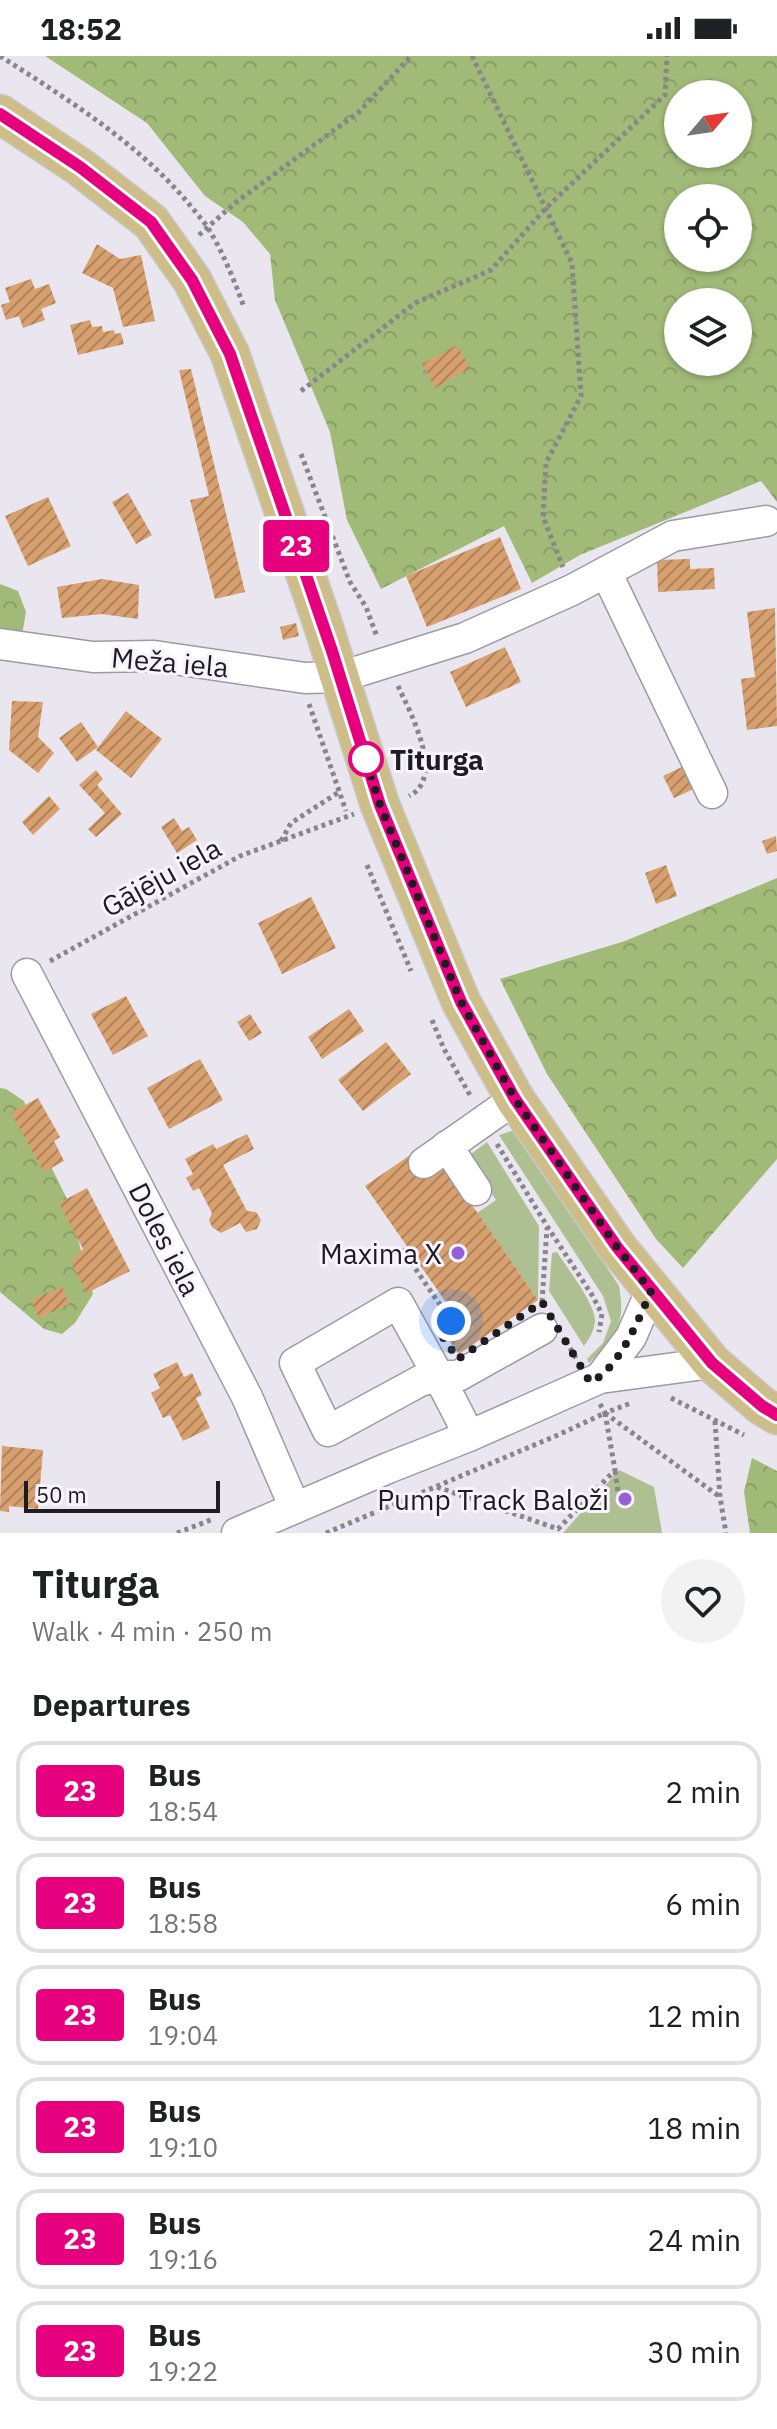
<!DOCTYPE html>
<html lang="en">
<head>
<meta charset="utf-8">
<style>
  body { margin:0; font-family:"IBM Plex Sans",sans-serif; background:#f2f2f2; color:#202124; height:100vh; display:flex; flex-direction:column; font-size:30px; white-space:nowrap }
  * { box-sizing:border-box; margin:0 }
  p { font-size:26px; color:#757577 }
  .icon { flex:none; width:44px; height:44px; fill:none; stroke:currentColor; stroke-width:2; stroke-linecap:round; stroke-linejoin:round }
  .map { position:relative; height:1477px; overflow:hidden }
  .drawer { display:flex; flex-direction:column; background:#fff; flex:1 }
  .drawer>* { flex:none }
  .badge { padding:0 16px; border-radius:6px; font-size:28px; line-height:52px }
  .needle { width:52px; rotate:61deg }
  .tools { position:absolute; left:664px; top:24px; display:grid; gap:16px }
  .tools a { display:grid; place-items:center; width:88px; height:88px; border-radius:50%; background:#fff; box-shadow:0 2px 6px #0004; font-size:40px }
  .scale { position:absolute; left:24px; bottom:20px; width:196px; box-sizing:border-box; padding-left:8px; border:4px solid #1e1c20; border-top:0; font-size:22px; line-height:28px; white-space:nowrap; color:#1e1c20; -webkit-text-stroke:6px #f8f3fe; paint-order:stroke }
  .you { position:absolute; width:40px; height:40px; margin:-20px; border:6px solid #fff; border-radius:50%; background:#1a73e8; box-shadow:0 0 0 12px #1a73e833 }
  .map>.badge { position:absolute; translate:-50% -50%; box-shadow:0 0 0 4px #fff }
  h2 { padding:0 32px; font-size:30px; line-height:72px }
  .round { display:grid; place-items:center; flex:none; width:84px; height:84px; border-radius:42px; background:#f2f2f2 }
  .head { display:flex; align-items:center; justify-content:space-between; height:136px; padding:0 32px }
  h1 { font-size:38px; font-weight:700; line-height:60px }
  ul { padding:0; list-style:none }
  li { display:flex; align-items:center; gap:24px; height:100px; margin:0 16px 12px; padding:0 16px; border:4px solid #e0e0e0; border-radius:24px }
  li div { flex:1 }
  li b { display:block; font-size:30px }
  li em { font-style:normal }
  li .badge { min-width:88px; font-weight:700; text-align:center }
  .status { display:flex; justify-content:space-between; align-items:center; height:56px; padding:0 40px; background:#fff; direction:ltr }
  .status svg { height:22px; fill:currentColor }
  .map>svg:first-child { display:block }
  .grass { fill:#aec092 }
  .forest { fill:url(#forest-crowns); fill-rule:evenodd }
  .building { fill:url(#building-hatch) }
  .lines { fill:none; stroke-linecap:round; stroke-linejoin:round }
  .minor-casing { stroke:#9e9aa3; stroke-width:33 }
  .major-casing { stroke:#c9c9c9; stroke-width:41 }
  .path { stroke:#88858c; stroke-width:5; stroke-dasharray:4 4; stroke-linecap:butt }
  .minor { stroke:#fff; stroke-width:30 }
  .major { stroke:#ccbd89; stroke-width:38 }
  .line-casing { stroke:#fff; stroke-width:18 }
  .line { stroke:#e6007e; stroke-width:12 }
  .walk { stroke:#1e1c20; stroke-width:8; stroke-dasharray:0 14.4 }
  .stop-dot { fill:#fff; stroke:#e6007e; stroke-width:4 }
  .poi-dot { fill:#955fd8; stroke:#f8f3fe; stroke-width:3 }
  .labels { text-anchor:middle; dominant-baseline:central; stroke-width:6; stroke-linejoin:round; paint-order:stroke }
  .street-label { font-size:28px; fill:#1e1c20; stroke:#f8f3fe }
  .stop-label { font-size:28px; font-weight:bold; fill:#1e1c20; stroke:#f8f3fe; text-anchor:start }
  .poi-label { font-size:28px; fill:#1e1c20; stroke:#f8f3fe; text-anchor:end }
</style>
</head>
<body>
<div class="status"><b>18:52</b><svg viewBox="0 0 49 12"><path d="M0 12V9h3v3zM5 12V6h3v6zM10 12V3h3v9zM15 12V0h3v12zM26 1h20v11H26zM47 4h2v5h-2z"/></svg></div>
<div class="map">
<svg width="777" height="1477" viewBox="0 0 777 1477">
  <defs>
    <pattern id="forest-crowns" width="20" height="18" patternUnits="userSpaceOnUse" patternTransform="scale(2)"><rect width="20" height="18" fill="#a1ba78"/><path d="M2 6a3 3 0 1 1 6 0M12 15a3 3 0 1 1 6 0" fill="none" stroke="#8a9f68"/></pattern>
    <pattern id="building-hatch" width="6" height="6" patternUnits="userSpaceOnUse" patternTransform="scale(2)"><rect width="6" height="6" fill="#d7a06e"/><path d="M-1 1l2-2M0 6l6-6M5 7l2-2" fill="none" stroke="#ae825a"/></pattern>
  </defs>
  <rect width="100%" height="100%" fill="#eae6f0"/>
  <g class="grass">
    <path d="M512,1075L522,1080L619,1230C626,1269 616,1280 589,1307L587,1303L603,1287L611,1265L603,1240L499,1079Z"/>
    <polygon points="487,1086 539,1170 538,1244 477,1157 496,1144 467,1101"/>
    <path d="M557,1196C567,1212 596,1248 595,1266C594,1275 589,1283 584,1290L549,1235L552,1197Z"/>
    <polygon points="619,1414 654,1431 662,1477 563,1477"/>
  </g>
  <g class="forest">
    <path d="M45,0H777V446L761,425L580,499L532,527L504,470L381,533L347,464L330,376L275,244L270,198L243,166L205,140L147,67ZM678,38H738V98H678ZM678,142H738V202H678ZM678,246H738V306H678Z"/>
    <polygon points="0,528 18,535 26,556 21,584 0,578"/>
    <polygon points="777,822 777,1103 683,1212 656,1183 547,1018 500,923 625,885"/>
    <polygon points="0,1032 6,1033 24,1045 36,1080 67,1143 93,1238 75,1267 62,1278 44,1273 0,1236"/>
    <polygon points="752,1402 777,1415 777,1477 750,1477 744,1436"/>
  </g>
  <g class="building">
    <polygon points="97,188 120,203 141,199 155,265 123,271 113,232 82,217"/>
    <polygon points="31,223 35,233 49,228 56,247 41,253 45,264 23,272 19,260 6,264 1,249 10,246 5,232"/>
    <polygon points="90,264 92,271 102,270 103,276 114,274 115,278 121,277 124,288 78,299 70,269"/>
    <polygon points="457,289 470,312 435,332 422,308"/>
    <polygon points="191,313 245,536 215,543 190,444 209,440 179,314"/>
    <polygon points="128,437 152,479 136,488 112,446"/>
    <polygon points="48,441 71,490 28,510 5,460"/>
    <polygon points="500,481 521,533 427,571 406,520"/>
    <polygon points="690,503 690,513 714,512 715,533 658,536 657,504"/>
    <polygon points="102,523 139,529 138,563 102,558 62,562 57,531"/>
    <polygon points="775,552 777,670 747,674 741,623 755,621 747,556"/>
    <polygon points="296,567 299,580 283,584 280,571"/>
    <polygon points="505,591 521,626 466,651 450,616"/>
    <polygon points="12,645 43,646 38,681 54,697 38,717 9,694"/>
    <polygon points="126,655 162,683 131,722 96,694"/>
    <polygon points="81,666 98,691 77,706 59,682"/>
    <polygon points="686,709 696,732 674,742 663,720"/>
    <polygon points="96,714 103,723 97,729 122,758 96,781 88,773 105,757 79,729"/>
    <polygon points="49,740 60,753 33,779 22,766"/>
    <polygon points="174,762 182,775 189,771 197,784 177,797 161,771"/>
    <polygon points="776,780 777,795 767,798 762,785"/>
    <polygon points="666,809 677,840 656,848 645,817"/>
    <polygon points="311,841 336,892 282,918 258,867"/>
    <polygon points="126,940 148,980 113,999 91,958"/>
    <polygon points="349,953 364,975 322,1003 308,981"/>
    <polygon points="250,958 262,977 249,985 237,966"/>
    <polygon points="386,986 411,1018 363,1055 338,1024"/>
    <polygon points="200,1003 223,1044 169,1073 147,1032"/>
    <polygon points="38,1042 60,1081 54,1085 64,1105 44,1116 11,1057"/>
    <polygon points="247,1078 254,1093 223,1109 247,1155 256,1156 261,1164 257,1173 246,1176 240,1167 221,1177 212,1171 209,1164 212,1157 199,1132 193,1135 186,1122 193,1118 185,1103 213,1088 216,1093"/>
    <polygon points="416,1095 432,1120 445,1110 538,1244 459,1298 443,1276 459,1265 365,1130"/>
    <polygon points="87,1132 130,1215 87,1237 71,1207 83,1193 59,1147"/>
    <polygon points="62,1231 69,1248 39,1262 31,1244"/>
    <polygon points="177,1306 184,1321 192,1317 202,1339 196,1342 210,1372 183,1385 170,1359 163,1362 151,1337 160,1332 153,1318"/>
    <polygon points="2,1390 43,1394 38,1453 9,1450 9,1456 0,1455"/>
  </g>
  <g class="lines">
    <g class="minor-casing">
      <g id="minor">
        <polyline points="606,516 712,737"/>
        <polyline points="0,588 93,601 154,600 305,622 340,621 465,582 572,534 673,480 766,465"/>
        <polyline points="27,918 247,1341 295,1452"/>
        <polyline points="447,1090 476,1134"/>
        <polyline points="424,1107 515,1043"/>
        <polyline points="600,1322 631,1281 651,1235"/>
        <path d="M469,1380C448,1335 422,1291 398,1247L295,1307L328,1375L420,1325L438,1320H458L542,1273"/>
        <polyline points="237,1477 388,1412 469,1380 600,1322 712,1307"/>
      </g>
    </g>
    <g class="major-casing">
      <polyline id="major" points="0,58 80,111 151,166 192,224 230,298 323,569 380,749 461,946 515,1043 617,1191 712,1307 762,1350 777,1359"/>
    </g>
    <g class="path">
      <path d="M0,0C67,43 137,86 189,148C195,156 203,164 208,172C223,196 234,224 244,251"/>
      <polyline points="472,0 572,207 581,340 546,407 543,461 563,511"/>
      <polyline points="199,179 235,147 359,56 411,0"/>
      <polyline points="301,335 415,247 491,214 546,152 665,39 667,0"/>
      <polyline points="301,398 350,526 366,551 377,581"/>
      <path d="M398,630C410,656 446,722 409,740"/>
      <polyline points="309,648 346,755"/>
      <polyline points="281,785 291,767 339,736"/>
      <polyline points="367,809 411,915"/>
      <polyline points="50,905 240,800 354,758"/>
      <polyline points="432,964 444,993 471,1041"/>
      <polyline points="497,1088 547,1170 592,1239 602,1258 599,1276"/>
      <polyline points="402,1193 451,1265 442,1271"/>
      <polyline points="542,1246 547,1172"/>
      <polyline points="566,1285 577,1304"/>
      <polyline points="671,1342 744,1379"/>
      <polyline points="600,1348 605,1357 631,1347"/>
      <polyline points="605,1357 720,1441"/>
      <polyline points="715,1365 720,1441 726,1477"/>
      <polyline points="615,1415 618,1436"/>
      <polyline points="437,1431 558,1473 615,1414 605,1357"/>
      <polyline points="177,1477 213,1463"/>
      <polyline points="326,1477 558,1379 605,1357"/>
    </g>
    <use href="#minor" class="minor"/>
    <use href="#major" class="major"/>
  </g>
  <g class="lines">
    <g class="line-casing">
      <polyline id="line" points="0,58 80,111 151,166 192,224 230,298 332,595 380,749 461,946 515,1043 617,1191 712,1307 762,1350 777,1359"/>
    </g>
    <use href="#line" class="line"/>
    <path class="walk" d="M366,703L364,698L380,749L461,946L515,1043L617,1191L651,1235C640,1261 618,1315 590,1326L542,1246L458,1303L438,1274L451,1265"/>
  </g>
  <circle class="stop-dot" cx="366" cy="703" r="16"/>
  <g class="poi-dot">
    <circle cx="458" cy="1197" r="8"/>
    <circle cx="625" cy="1443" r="8"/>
  </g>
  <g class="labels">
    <g class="street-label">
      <text transform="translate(170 606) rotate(5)">Meža iela</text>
      <text transform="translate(161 821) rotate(-29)">Gājēju iela</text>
      <text transform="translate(165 1183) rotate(63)">Doles iela</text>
    </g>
    <g class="stop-label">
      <text x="390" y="703">Titurga</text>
    </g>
    <g class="poi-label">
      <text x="442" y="1197">Maxima X</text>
      <text x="609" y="1443">Pump Track Baloži</text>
    </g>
  </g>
</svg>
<div class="tools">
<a><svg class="needle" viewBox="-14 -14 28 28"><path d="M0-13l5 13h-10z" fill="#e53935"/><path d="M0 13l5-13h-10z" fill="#757577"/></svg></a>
<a><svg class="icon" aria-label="locate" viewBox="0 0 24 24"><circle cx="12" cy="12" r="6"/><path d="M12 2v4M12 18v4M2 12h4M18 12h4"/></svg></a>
<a><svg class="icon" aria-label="layers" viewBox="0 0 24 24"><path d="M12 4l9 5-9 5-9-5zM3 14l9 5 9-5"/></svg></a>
</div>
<div class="scale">50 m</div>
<div class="you" style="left:451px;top:1265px"></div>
<b class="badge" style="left:296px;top:490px;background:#e6007e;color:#fff">23</b>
</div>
<section class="drawer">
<div class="head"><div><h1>Titurga</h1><p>Walk · 4 min · 250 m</p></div><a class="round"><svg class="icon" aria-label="heart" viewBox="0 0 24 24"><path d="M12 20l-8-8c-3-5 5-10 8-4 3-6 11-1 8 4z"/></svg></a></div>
<h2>Departures</h2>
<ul>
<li><span class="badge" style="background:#e6007e;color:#fff">23</span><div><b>Bus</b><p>18:54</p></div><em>2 min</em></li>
<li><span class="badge" style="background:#e6007e;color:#fff">23</span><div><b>Bus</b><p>18:58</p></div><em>6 min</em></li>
<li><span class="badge" style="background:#e6007e;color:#fff">23</span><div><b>Bus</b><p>19:04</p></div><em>12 min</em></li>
<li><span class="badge" style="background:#e6007e;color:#fff">23</span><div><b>Bus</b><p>19:10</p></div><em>18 min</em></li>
<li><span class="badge" style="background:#e6007e;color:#fff">23</span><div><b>Bus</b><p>19:16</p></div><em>24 min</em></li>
<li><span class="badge" style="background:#e6007e;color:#fff">23</span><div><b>Bus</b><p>19:22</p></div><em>30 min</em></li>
</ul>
</section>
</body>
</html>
